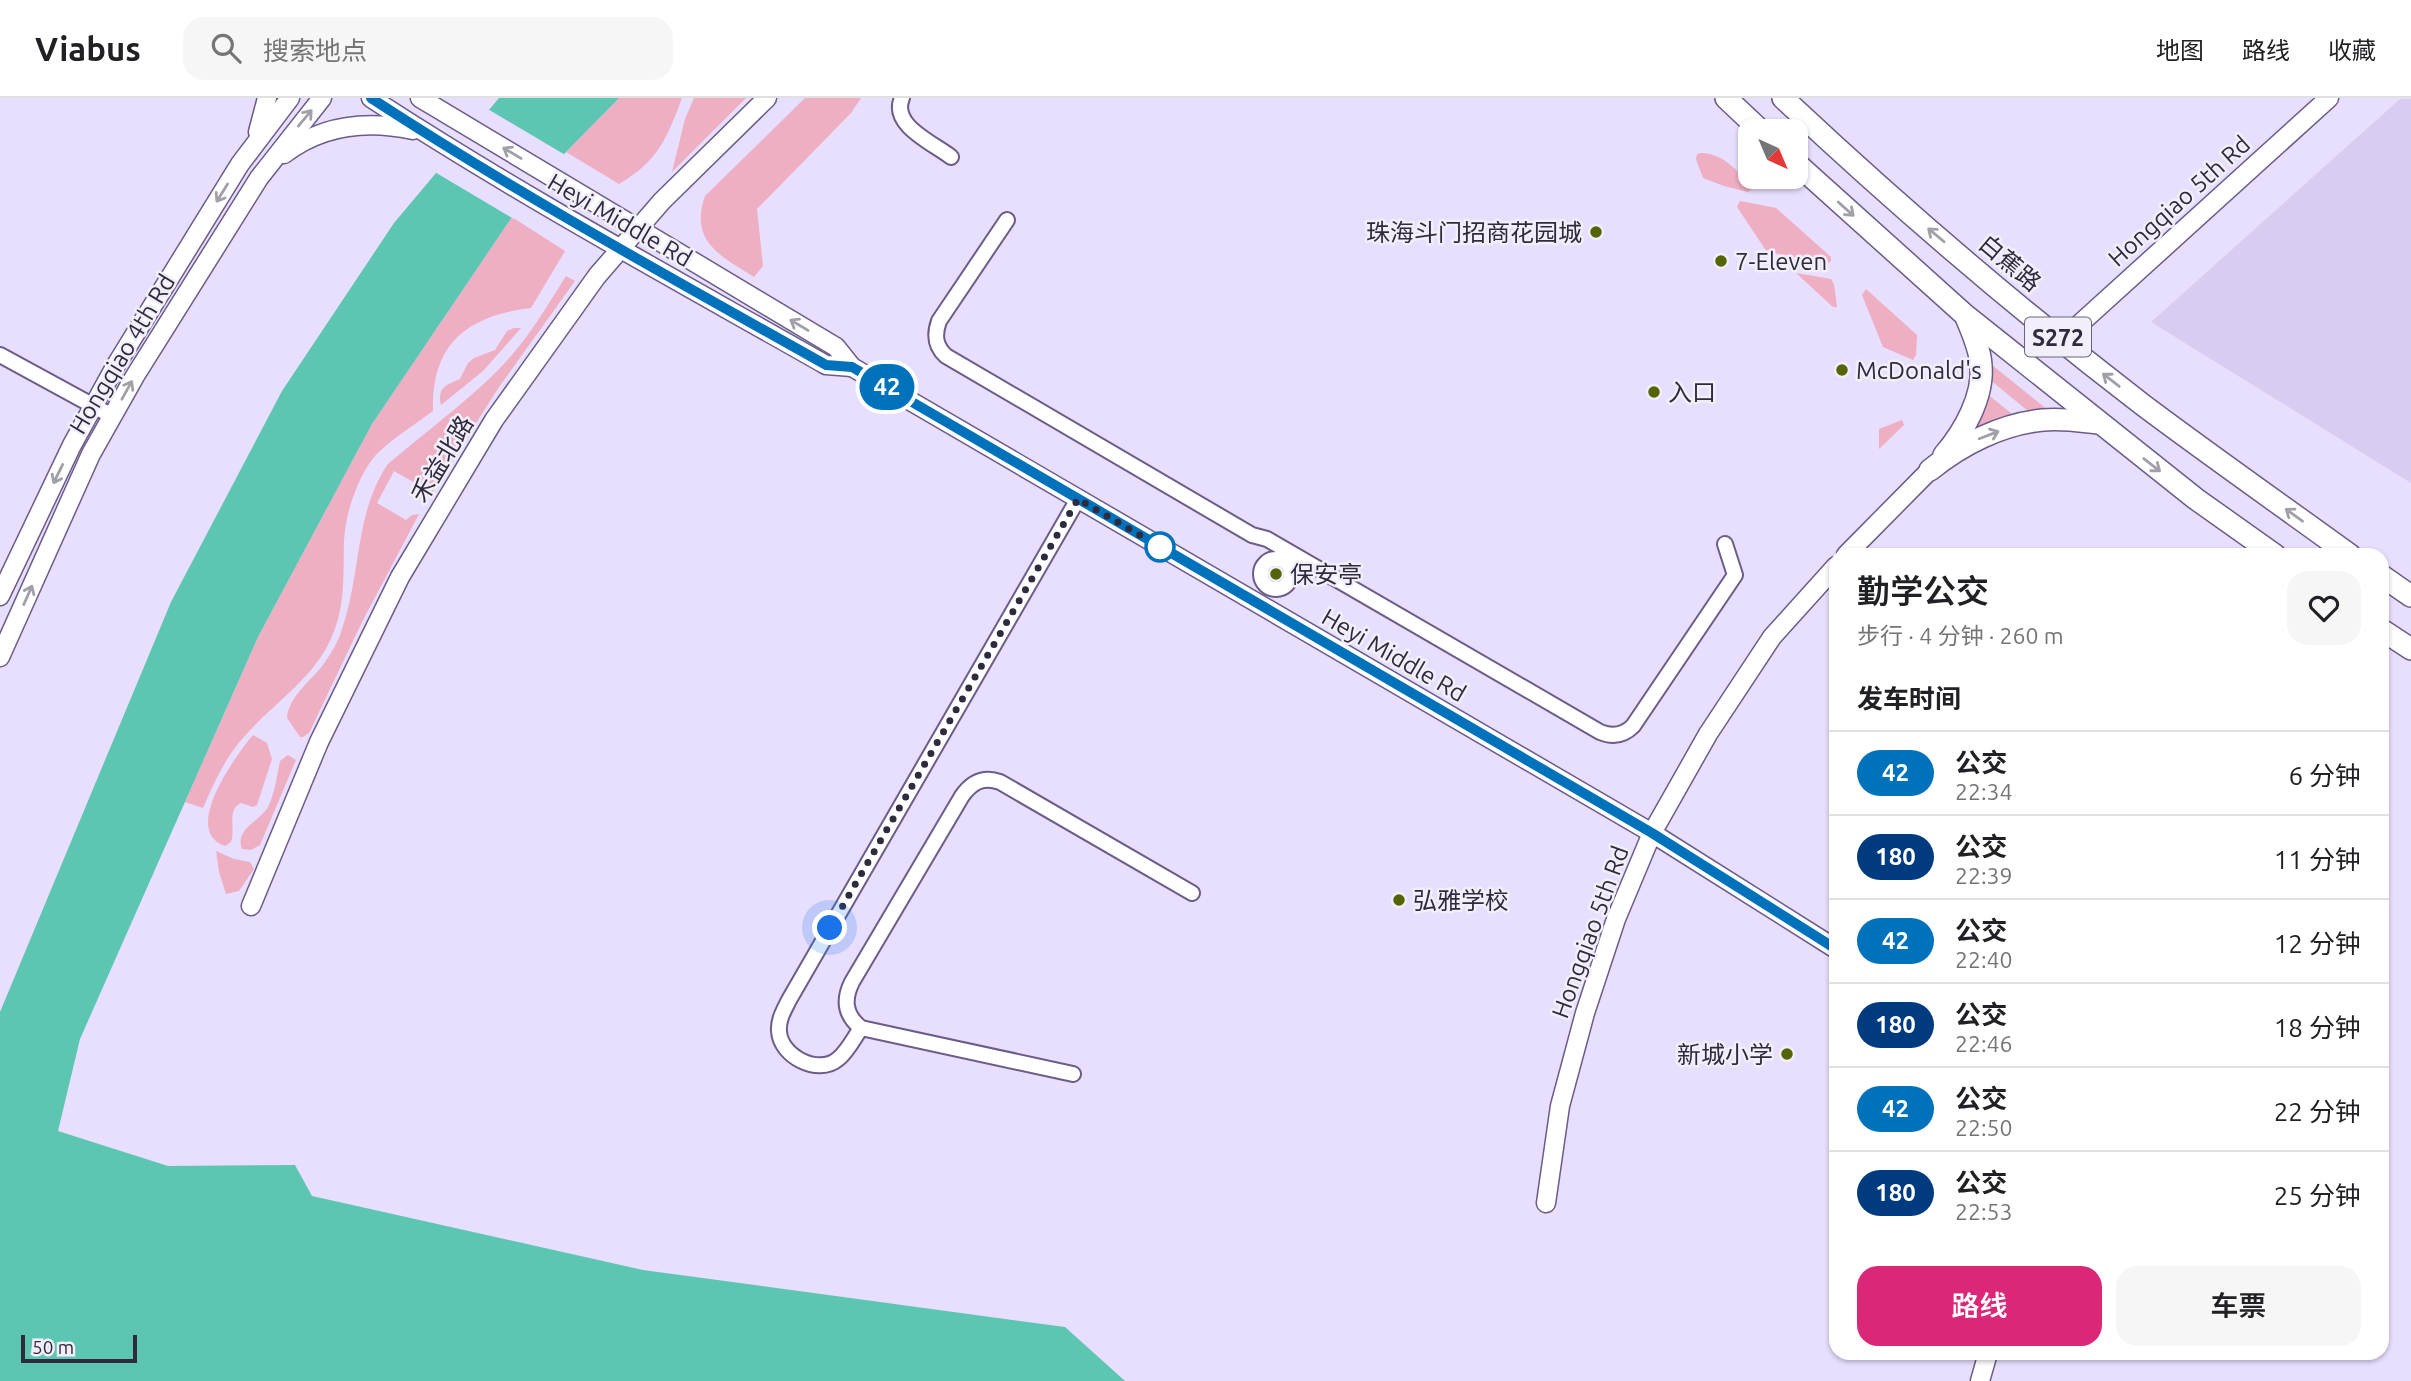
<!DOCTYPE html>
<html lang="zh">
<head>
<meta charset="utf-8">
<style>
  body { margin:0; font-family:Ubuntu,"Noto Sans SC",sans-serif; background:#f6f6f6; color:#202124; height:100vh; display:flex; flex-direction:column; font-size:26px; white-space:nowrap }
  * { box-sizing:border-box; margin:0 }
  p { font-size:23px; color:#757577 }
  .icon { flex:none; width:38px; height:38px; fill:none; stroke:currentColor; stroke-width:2; stroke-linecap:round; stroke-linejoin:round }
  .map { position:relative; flex:1; overflow:hidden }
  .side { position:absolute; left:1829px; top:450px; width:560px; height:812px; display:flex; flex-direction:column; background:#fff; border-radius:21px; box-shadow:0 2px 5px #0004 }
  .side>* { flex:none }
  .badge { padding:0 14px; border-radius:23px; font-size:24px; line-height:46px }
  .needle { width:46px; rotate:136deg }
  .fabs { position:absolute; left:1738px; top:21px; display:grid; gap:14px }
  .fabs a { display:grid; place-items:center; width:70px; height:70px; border-radius:14px; background:#fff; box-shadow:0 2px 5px #0004; font-size:35px }
  .scale { position:absolute; left:21px; bottom:18px; width:116px; box-sizing:border-box; padding-left:7px; border:4px solid #302a3e; border-top:0; font-size:19px; line-height:24px; white-space:nowrap; color:#302a3e; -webkit-text-stroke:5px #f2effa; paint-order:stroke }
  .you { position:absolute; width:35px; height:35px; margin:-18px; border:5px solid #fff; border-radius:50%; background:#1a73e8; box-shadow:0 0 0 10px #1a73e833 }
  .map>.badge { position:absolute; translate:-50% -50%; box-shadow:0 0 0 4px #fff }
  h2 { padding:0 28px; font-size:26px; line-height:63px }
  .round { display:grid; place-items:center; flex:none; width:74px; height:74px; border-radius:21px; background:#f6f6f6 }
  .overview { display:flex; align-items:center; justify-content:space-between; height:119px; padding:0 28px }
  h1 { font-size:33px; font-weight:600; line-height:52px }
  .cta { display:flex; gap:14px; margin-top:auto; padding:14px 28px }
  .cta a { flex:1; height:80px; border-radius:21px; background:#db2777; color:#fff; font-size:28px; font-weight:600; line-height:80px; text-align:center }
  .cta a+a { background:#f6f6f6; color:#202124 }
  ul { padding:0; list-style:none }
  li { display:flex; align-items:center; gap:21px; height:84px; padding:0 28px; border-top:2px solid #e0e0e0 }
  li div { flex:1 }
  li b { display:block; font-size:26px }
  li em { font-style:normal }
  li .badge { min-width:77px; font-weight:700; text-align:center }
  header { display:flex; align-items:center; gap:42px; box-sizing:border-box; height:98px; padding:0 35px; background:#fff; border-bottom:2px solid #e0e0e0 }
  header strong { font-size:33px }
  nav { display:flex; gap:38px; margin-inline-start:auto; font-size:24px }
  .search { width:490px; height:63px; background:#f6f6f6; display:flex; align-items:center; gap:18px; box-sizing:border-box; padding:0 24px; border-radius:21px; color:#757577; font-size:26px }
  .map>svg:first-child { display:block }
  .built { fill:#d8cdf1 }
  .green { fill:#edafc1 }
  .water { fill:#5cc6b2 }
  .pier { fill:#e8defe }
  .lines { fill:none; stroke-linecap:round; stroke-linejoin:round }
  .minor-casing { stroke:#6b5c89; stroke-width:18 }
  .tertiary-casing { stroke:#6b5c89; stroke-width:21 }
  .primary-casing { stroke:#6b5c89; stroke-width:24 }
  .minor { stroke:#fff; stroke-width:14 }
  .tertiary { stroke:#fff; stroke-width:18 }
  .primary { stroke:#fff; stroke-width:21 }
  .oneway { stroke:#a29fa8 }
  .line-casing { stroke:#fff; stroke-width:16 }
  .line { stroke:#0072bc; stroke-width:10 }
  .walk { stroke:#302a3e; stroke-width:7; stroke-dasharray:0 12.6 }
  .poi-dot { fill:#556408; stroke:#f2effa; stroke-width:2.5 }
  .stop-dot { fill:#fff; stroke:#0072bc; stroke-width:3.5 }
  .labels { text-anchor:middle; dominant-baseline:central; stroke-width:5; stroke-linejoin:round; paint-order:stroke }
  .shield { fill:#f2effa; stroke:#6a6576; stroke-width:2 }
  .shield-label { font-size:23px; font-weight:bold; fill:#302a3e }
  .street-label { font-size:24px; fill:#302a3e; stroke:#f2effa }
  .poi-label { font-size:24px; fill:#302a3e; stroke:#f2effa; text-anchor:start }
</style>
</head>
<body>
<header>
<strong>Viabus</strong>
<div class="search"><svg class="icon" aria-label="search" viewBox="0 0 24 24"><circle cx="10" cy="10" r="6"/><path d="M15 15l6 6"/></svg>搜索地点</div>
<nav><a>地图</a><a>路线</a><a>收藏</a></nav>
</header>
<div class="map">
<svg width="2411" height="1283" viewBox="0 0 2411 1283">
  <rect width="100%" height="100%" fill="#e8defe"/>
  <polygon class="built" points="2400,1 2411,1 2411,385 2151,224"/>
  <g class="green">
    <path d="M619,0H682C667,40 658,63 619,86L566,54Z"/>
    <polygon points="694,0 746,0 672,74 685,21"/>
    <path d="M805,0H861L851,15L757,111L763,168L754,179C721,158 689,144 705,98Z"/>
    <path d="M1701,55C1724,56 1736,72 1751,87L1752,91L1748,94L1724,88L1703,80L1696,61L1697,56Z"/>
    <polygon points="1740,103 1776,110 1831,159 1831,163 1828,165 1767,154 1737,109"/>
    <path d="M512,119L565,153L531,210C468,218 431,245 433,313C417,325 382,347 371,363C356,384 345,418 344,443C343,481 346,512 328,547C308,585 269,609 242,641C224,662 214,685 203,710L185,704L258,539L372,326Z"/>
    <polygon points="1796,175 1831,181 1834,186 1837,209 1833,209"/>
    <path d="M566,178L575,183L499,289L429,399L425,395L424,390L394,373L377,405L406,422L412,417L419,416L362,524L309,635L303,639H300L287,620C289,597 312,583 325,564C332,554 339,542 342,531C361,477 355,413 388,366C427,332 477,297 511,258C532,234 549,205 566,178Z"/>
    <polygon points="1866,191 1917,237 1916,257 1913,262 1883,249 1862,197"/>
    <path d="M514,230H521L483,273L441,307C437,289 446,287 460,281L468,265L474,260L495,252L507,233Z"/>
    <polygon points="1987,263 2048,312 2028,313 1988,280"/>
    <polygon points="1986,295 2012,316 1979,330 1973,324"/>
    <polygon points="1902,322 1904,327 1879,351 1879,331"/>
    <path d="M253,637L267,645L272,661L257,707L253,709L241,705C226,712 236,731 231,744L225,748C180,733 237,656 253,637Z"/>
    <path d="M288,657L296,662L260,747L251,752L242,751C234,730 262,723 269,707C275,694 277,677 280,663Z"/>
    <polygon points="216,753 234,761 250,764 254,771 239,793 226,796 219,774"/>
  </g>
  <polygon class="water" points="499,0 619,0 566,54 512,119 372,326 258,539 80,941 58,1033 168,1068 295,1067 312,1098 643,1172 1065,1229 1125,1283 0,1283 0,914 171,504 282,293 394,125"/>
  <polygon class="pier" points="486,10 567,58 514,121 433,73"/>
  <g class="lines">
    <g class="minor-casing">
      <g id="minor">
        <path d="M902,0C890,27 933,45 951,59"/>
        <path d="M1007,122L939,223C934,237 935,248 946,258L1252,437L1267,441L1600,634C1612,639 1623,638 1633,628L1735,477L1725,446"/>
        <polyline points="0,257 112,318"/>
        <circle cx="1276" cy="476" r="15"/>
        <path d="M861,930C854,940 847,954 838,961C818,978 780,958 779,933C778,922 784,912 789,902L1078,401"/>
        <path d="M1073,976L861,930C845,917 843,902 852,884L962,698C972,684 983,678 1000,684L1192,795"/>
      </g>
    </g>
    <g class="tertiary-casing">
      <g id="tertiary">
        <path d="M371,0C518,96 673,180 826,267L852,269"/>
        <polyline points="420,0 836,249 852,269 1652,735 1836,851"/>
        <polyline points="258,34 267,0"/>
        <path d="M284,56C322,27 367,22 413,32"/>
        <polyline points="2062,242 2329,0"/>
        <polyline points="1846,457 1930,372"/>
        <polyline points="0,498 72,347 116,267 240,66 290,0"/>
        <polyline points="0,559 91,356 135,278 259,80 322,0"/>
        <polyline points="251,808 319,644 400,479 494,322 597,178 662,103 767,0"/>
        <polyline points="1546,1105 1560,1008 1585,915 1616,821 1652,735 1708,636 1772,539 1836,468"/>
        <polyline points="1980,1283 1988,1255"/>
      </g>
    </g>
    <g class="primary-casing">
      <g id="primary">
        <polyline points="1726,0 1761,33"/>
        <path d="M1783,0C1898,108 2018,211 2143,307C2211,358 2281,407 2350,457"/>
        <polyline points="1796,65 1965,217 2196,401 2275,457"/>
        <path d="M1944,357C1964,334 1984,298 1981,267C1980,251 1972,234 1966,219"/>
        <path d="M1930,372C1962,346 2002,326 2043,322C2061,320 2080,323 2098,325"/>
        <polyline points="2382,478 2411,498"/>
        <polyline points="2382,532 2411,551"/>
      </g>
    </g>
    <use href="#minor" class="minor"/>
    <use href="#tertiary" class="tertiary"/>
    <use href="#primary" class="primary"/>
  </g>
  <defs><path id="oneway-shaft" d="M-6 0H5M1.5-3L5.5 0L1.5 3" fill="none" stroke-width="1.6" stroke-linecap="round" stroke-linejoin="round" transform="scale(1.75)"/></defs>
  <g class="oneway">
    <use href="#oneway-shaft" transform="translate(305 20) rotate(-50)"/>
    <use href="#oneway-shaft" transform="translate(512 55) rotate(-149)"/>
    <use href="#oneway-shaft" transform="translate(222 95) rotate(122)"/>
    <use href="#oneway-shaft" transform="translate(1846 111) rotate(42)"/>
    <use href="#oneway-shaft" transform="translate(1936 137) rotate(-140)"/>
    <use href="#oneway-shaft" transform="translate(799 227) rotate(-149)"/>
    <use href="#oneway-shaft" transform="translate(2111 282) rotate(-142)"/>
    <use href="#oneway-shaft" transform="translate(127 292) rotate(-61)"/>
    <use href="#oneway-shaft" transform="translate(1989 337) rotate(-21)"/>
    <use href="#oneway-shaft" transform="translate(2152 367) rotate(38)"/>
    <use href="#oneway-shaft" transform="translate(58 376) rotate(116)"/>
    <use href="#oneway-shaft" transform="translate(2294 417) rotate(-144)"/>
    <use href="#oneway-shaft" transform="translate(28 497) rotate(-66)"/>
  </g>
  <g class="lines">
    <g class="line-casing">
      <path id="line" d="M371,0C518,96 673,181 826,267L852,269L1652,735L1836,851"/>
    </g>
    <use href="#line" class="line"/>
    <polyline class="walk" points="830,830 1078,401 1167,453 1160,449"/>
  </g>
  <g class="poi-dot">
    <circle cx="1596" cy="134" r="7"/>
    <circle cx="1721" cy="163" r="7"/>
    <circle cx="1842" cy="272" r="7"/>
    <circle cx="1654" cy="294" r="7"/>
    <circle cx="1276" cy="476" r="7"/>
    <circle cx="1399" cy="802" r="7"/>
    <circle cx="1787" cy="956" r="7"/>
  </g>
  <circle class="stop-dot" cx="1160" cy="449" r="14"/>
  <g class="labels">
    <rect class="shield" x="2025" y="219.5" width="66" height="39" rx="5"/>
    <g class="shield-label">
      <text x="2058" y="239">S272</text>
    </g>
    <g class="street-label">
      <text transform="translate(2179 103) rotate(-42)">Hongqiao 5th Rd</text>
      <text transform="translate(620 122) rotate(30)">Heyi Middle Rd</text>
      <text transform="translate(2010 165) rotate(40)">白蕉路</text>
      <text transform="translate(122 256) rotate(-59)">Hongqiao 4th Rd</text>
      <text transform="translate(442 361) rotate(-59)">禾益北路</text>
      <text transform="translate(1394 557) rotate(30)">Heyi Middle Rd</text>
      <text transform="translate(1590 834) rotate(-70)">Hongqiao 5th Rd</text>
    </g>
    <g class="poi-label">
      <text x="1582" y="134" text-anchor="end">珠海斗门招商花园城</text>
      <text x="1735" y="163">7-Eleven</text>
      <text x="1856" y="272">McDonald's</text>
      <text x="1668" y="294">入口</text>
      <text x="1290" y="476">保安亭</text>
      <text x="1413" y="802">弘雅学校</text>
      <text x="1773" y="956" text-anchor="end">新城小学</text>
    </g>
  </g>
</svg>
<div class="fabs">
<a><svg class="needle" viewBox="-14 -14 28 28"><path d="M0-13l5 13h-10z" fill="#e53935"/><path d="M0 13l5-13h-10z" fill="#757577"/></svg></a>
</div>
<div class="scale">50 m</div>
<div class="you" style="left:830px;top:830px"></div>
<b class="badge" style="left:887px;top:289px;background:#0072bc;color:#fff">42</b>
<section class="side">
<div class="overview"><div><h1>勤学公交</h1><p>步行 · 4 分钟 · 260 m</p></div><a class="round"><svg class="icon" aria-label="heart" viewBox="0 0 24 24"><path d="M12 20l-8-8c-3-5 5-10 8-4 3-6 11-1 8 4z"/></svg></a></div>
<h2>发车时间</h2>
<ul>
<li><span class="badge" style="background:#0072bc;color:#fff">42</span><div><b>公交</b><p>22:34</p></div><em>6 分钟</em></li>
<li><span class="badge" style="background:#003b80;color:#fff">180</span><div><b>公交</b><p>22:39</p></div><em>11 分钟</em></li>
<li><span class="badge" style="background:#0072bc;color:#fff">42</span><div><b>公交</b><p>22:40</p></div><em>12 分钟</em></li>
<li><span class="badge" style="background:#003b80;color:#fff">180</span><div><b>公交</b><p>22:46</p></div><em>18 分钟</em></li>
<li><span class="badge" style="background:#0072bc;color:#fff">42</span><div><b>公交</b><p>22:50</p></div><em>22 分钟</em></li>
<li><span class="badge" style="background:#003b80;color:#fff">180</span><div><b>公交</b><p>22:53</p></div><em>25 分钟</em></li>
</ul>
<div class="cta"><a>路线</a><a>车票</a></div>
</section>
</div>
</body>
</html>
